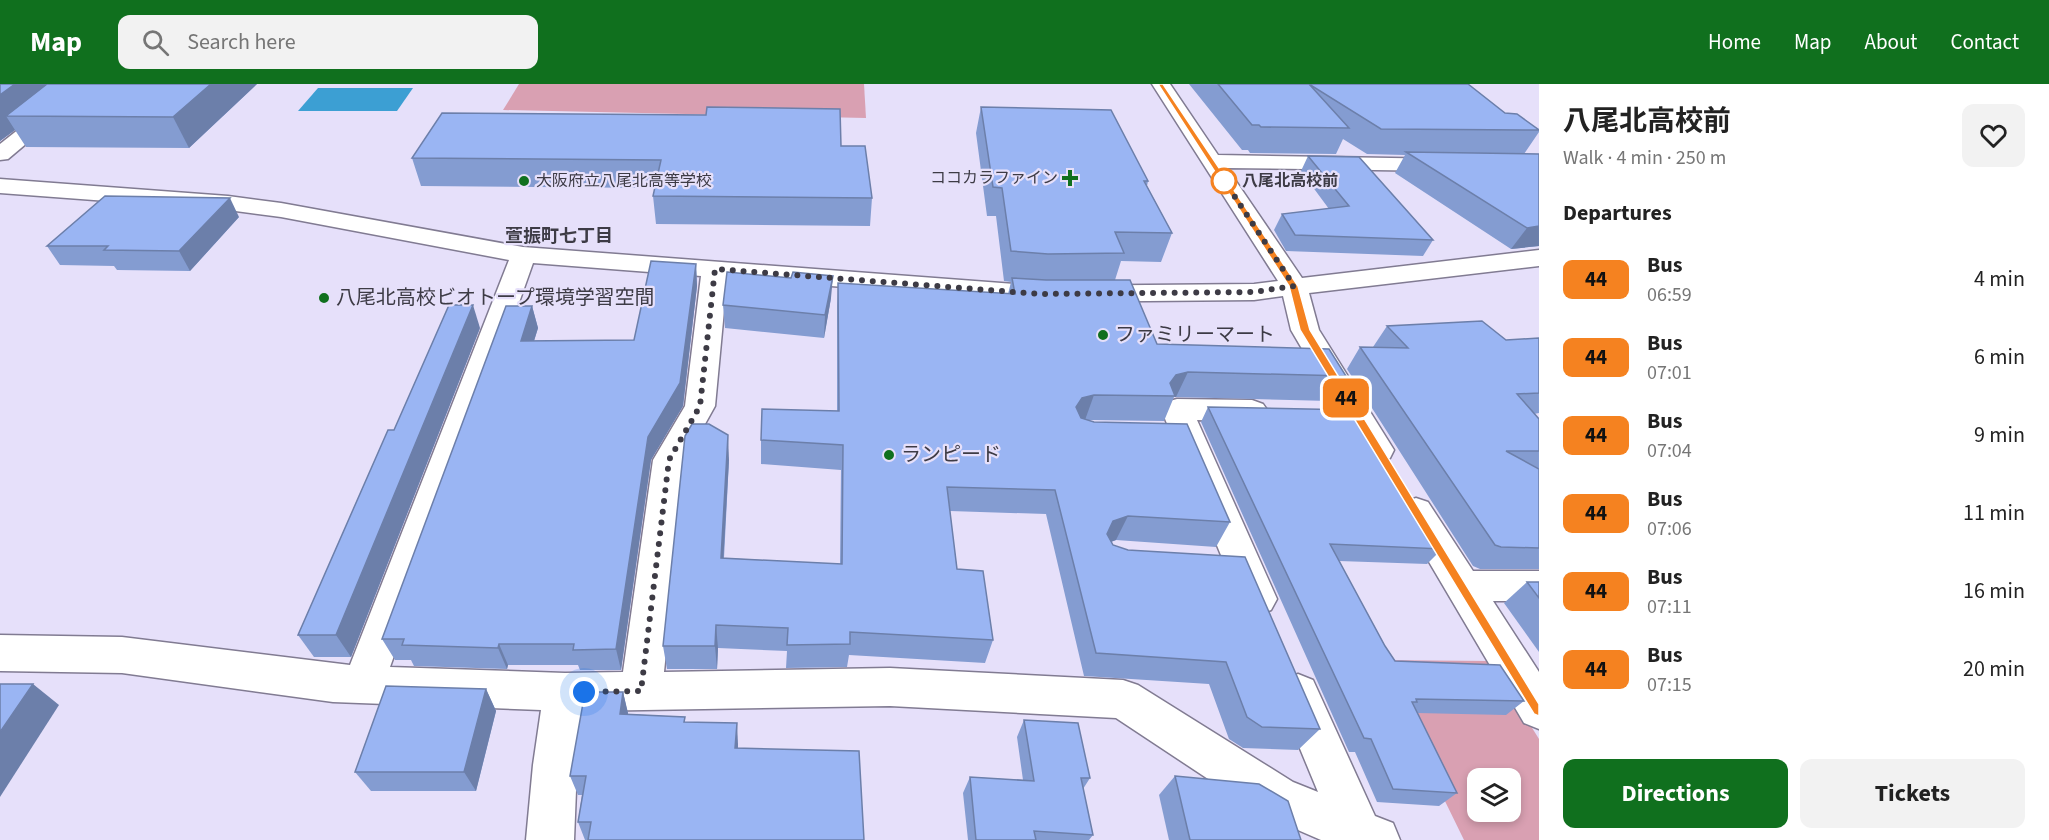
<!DOCTYPE html>
<html lang="en">
<head>
<meta charset="utf-8">
<style>
  body { margin:0; font-family:"Source Sans 3","Noto Sans JP",sans-serif; background:#f2f2f2; color:#222; height:100vh; display:flex; flex-direction:column; font-size:22px; white-space:nowrap }
  * { box-sizing:border-box; margin:0 }
  p { font-size:20px; color:#767676 }
  .icon { flex:none; width:33px; height:33px; fill:none; stroke:currentColor; stroke-width:2; stroke-linecap:round; stroke-linejoin:round }
  .map { position:relative; flex:1; overflow:hidden }
  .side { display:flex; flex-direction:column; background:#fff; width:510px }
  .side>* { flex:none }
  .badge { padding:0 12px; border-radius:9px; font-size:21px; line-height:39px }
  .tools { position:absolute; left:1467px; top:684px; display:grid; gap:12px }
  .tools a { display:grid; place-items:center; width:54px; height:54px; border-radius:12px; background:#fff; box-shadow:0 3px 9px #0003; font-size:30px }
  .you { position:absolute; width:30px; height:30px; margin:-15px; border:4px solid #fff; border-radius:50%; background:#1a73e8; box-shadow:0 0 0 9px #1a73e833 }
  .map>.badge { position:absolute; translate:-50% -50%; box-shadow:0 0 0 3px #fff }
  h2 { padding:0 24px; font-size:22px; line-height:54px }
  .round { display:grid; place-items:center; flex:none; width:63px; height:63px; border-radius:12px; background:#f2f2f2 }
  .overview { display:flex; align-items:center; justify-content:space-between; height:102px; padding:0 24px }
  h1 { font-size:28px; font-weight:700; line-height:45px }
  .primary-button { display:flex; gap:12px; margin-top:auto; padding:12px 24px }
  .primary-button a { flex:1; height:69px; border-radius:12px; background:#10701e; color:#fff; font-size:24px; font-weight:700; line-height:69px; text-align:center }
  .primary-button a+a { background:#f2f2f2; color:#222 }
  ul { padding:0; list-style:none }
  li { display:flex; align-items:center; gap:18px; height:78px; padding:0 24px }
  li div { flex:1 }
  li b { display:block; font-size:22px }
  li em { font-style:normal }
  li .badge { min-width:66px; font-weight:700; text-align:center }
  header { display:flex; align-items:center; gap:36px; box-sizing:border-box; height:84px; padding:0 30px; background:#10701e; color:#fff }
  header strong { font-size:28px }
  nav { display:flex; gap:33px; margin-inline-start:auto; font-size:21px }
  .search { width:420px; height:54px; background:#f2f2f2; display:flex; align-items:center; gap:15px; box-sizing:border-box; padding:0 21px; border-radius:12px; color:#767676; font-size:22px }
  main { display:flex; flex:1; min-height:0 }
  .map>svg:first-child { display:block }
  .green { fill:#d9a0b2; fill-rule:evenodd }
  .water { fill:#3c9fd3 }
  .lines { fill:none; stroke-linecap:round; stroke-linejoin:round }
  .minor-casing { stroke:#817b92; stroke-width:3 }
  .minor { fill:#fff; fill-rule:evenodd }
  .wall { fill:#849cd1 }
  .shaded-wall { fill:#6c7faa }
  .building { fill:#9ab5f3; stroke:#6c7faa; stroke-width:1.5 }
  .line { fill:#f58220; stroke:#fff; stroke-width:1.5 }
  .walk { stroke:#3d3b45; stroke-width:6; stroke-dasharray:0 10.8 }
  .poi-dot { fill:#10701e; stroke:#e6e0fa; stroke-width:2 }
  .stop-dot { fill:#fff; stroke:#f58220; stroke-width:3 }
  .labels { text-anchor:middle; dominant-baseline:central; stroke-width:4.5; stroke-linejoin:round; paint-order:stroke }
  .far-poi-label { font-size:16px; fill:#3d3b45; stroke:#e6e0fa; text-anchor:end }
  .far-stop-label { font-size:16px; font-weight:bold; fill:#3d3b45; stroke:#e6e0fa; text-anchor:start }
  .far-neighbourhood-label { font-size:18px; font-weight:bold; fill:#3d3b45; stroke:#e6e0fa }
  .poi-label { font-size:20px; fill:#3d3b45; stroke:#e6e0fa; text-anchor:start }
</style>
</head>
<body>
<header>
<strong>Map</strong>
<div class="search"><svg class="icon" aria-label="search" viewBox="0 0 24 24"><circle cx="10" cy="10" r="6"/><path d="M15 15l6 6"/></svg>Search here</div>
<nav><a>Home</a><a>Map</a><a>About</a><a>Contact</a></nav>
</header>
<main>
<div class="map">
<svg width="1539" height="756" viewBox="0 0 1539 756">
  <rect width="100%" height="100%" fill="#e6e0fa"/>
  <g class="green">
    <polygon points="519,0 864,0 866,34 503,26"/>
    <path d="M1376,576L1490,577L1539,655V756H1464ZM1478,694H1510V728H1478Z"/>
  </g>
  <polygon class="water" points="318,4 413,4 397,27 298,27"/>
  <g class="lines">
    <g class="minor-casing">
      <g id="minor">
        <polygon points="76,0 97,0 8,75 0,76 0,60"/>
        <path d="M1152,0H1170L1218,71L1452,75L1455,80L1452,85L1444,87L1227,84L1302,194L1539,166V182L1309,209L1319,246L1394,366L1390,374L1378,378L1366,374L1291,246L1283,212L1254,216L1040,218L727,194L715,322L685,376L664,588L890,584L1123,596L1138,601L1293,698L1318,708L1277,609L1283,596L1298,590L1313,596L1375,732L1393,739L1400,756H1321L1261,730L1116,634L890,622L584,627L577,681L574,756H526L533,681L541,626L333,618L122,589L0,587V551L122,553L350,581L509,176L281,133L228,126L0,109V95L228,112L281,119L523,163L1040,202L1254,200L1278,197ZM533,179L701,192L685,322L653,376L623,588L565,589L390,583Z"/>
        <polygon points="1177,315 1252,316 1263,320 1268,327 1263,334 1252,338 1197,336 1277,515 1271,526 1258,531 1245,526 1239,515 1161,325 1166,318"/>
        <polygon points="1416,414 1428,418 1473,487 1539,487 1539,517 1493,517 1539,588 1539,645 1524,639 1399,427 1404,418"/>
      </g>
    </g>
    <use href="#minor" class="minor"/>
  </g>
  <g class="wall">
    <polygon points="0,0 257,0 189,64 26,63 15,46 0,57"/>
    <polygon points="1189,0 1468,0 1505,29 1539,45 1539,48 1524,70 1539,70 1539,162 1511,165 1395,89 1405,71 1367,70 1343,55 1336,70 1250,69 1248,66 1242,66"/>
    <polygon points="981,23 1148,97 1147,102 1172,149 1161,178 1121,177 1115,196 1157,260 1346,292 1330,317 1176,313 1174,313 1164,337 1088,336 1230,438 1216,463 1116,456 1111,458 1113,461 1320,645 1298,666 1243,664 1229,655 1209,600 1084,592 1046,430 950,427 957,485 993,556 985,579 849,571 847,583 786,584 787,567 718,564 717,585 667,585 663,562 729,376 724,474 840,480 841,386 761,380 761,356 837,327 837,222 838,199 1008,210 1011,198 1004,197 996,132 987,132 976,49"/>
    <polygon points="841,62 872,114 870,142 656,140 653,112 655,104 421,102 412,74"/>
    <polygon points="1308,72 1433,156 1423,172 1286,167 1274,146 1282,130 1329,125 1301,87"/>
    <polygon points="239,133 190,187 117,186 114,182 60,181 47,162"/>
    <polygon points="696,180 697,202 683,322 651,376 621,586 580,586 578,581 508,581 507,585 414,582 411,576 395,576 382,555 532,222 538,244 534,257 634,256"/>
    <polygon points="831,214 824,254 725,244 723,221"/>
    <polygon points="1387,242 1506,256 1539,254 1539,329 1534,330 1539,335 1539,485 1480,485 1473,482 1347,285 1360,263 1373,263"/>
    <polygon points="480,244 351,573 314,573 298,551 394,346"/>
    <polygon points="1208,323 1442,465 1427,480 1339,477 1385,562 1395,577 1524,617 1506,631 1417,629 1457,709 1439,722 1377,718 1355,668 1349,668 1201,338"/>
    <polygon points="1527,498 1539,498 1539,568 1504,519"/>
    <polygon points="486,605 496,627 476,707 371,707 355,688"/>
    <polygon points="623,608 628,630 685,633 685,638 738,660 738,664 864,756 585,756 578,738 582,711 578,711 570,692"/>
    <polygon points="1024,636 1090,694 1083,705 1093,751 1089,756 968,756 963,709 970,693 1023,696 1017,653"/>
    <polygon points="1175,692 1301,756 1169,756 1159,711"/>
  </g>
  <g class="shaded-wall">
    <polygon points="15,0 72,0 6,32 15,46 0,57 0,11"/>
    <polygon points="211,0 257,0 189,64 173,33"/>
    <polygon points="230,114 239,133 190,187 179,167"/>
    <polygon points="1539,142 1539,162 1511,165 1527,144"/>
    <polygon points="696,180 697,202 683,322 651,376 621,586 616,565 648,353"/>
    <polygon points="833,192 831,214 824,254 825,231"/>
    <polygon points="473,221 480,244 351,573 336,551"/>
    <polygon points="532,222 538,244 527,279 521,257"/>
    <polygon points="1188,288 1176,313 1174,313 1175,312 1170,299 1176,291"/>
    <polygon points="1094,311 1085,336 1073,339 1076,323 1082,314"/>
    <polygon points="728,351 729,376 722,498 721,474"/>
    <polygon points="1128,432 1116,456 1102,461 1113,437"/>
    <polygon points="716,541 718,564 717,585 715,562"/>
    <polygon points="499,560 508,581 507,585 498,564"/>
    <polygon points="33,600 59,621 0,713 0,648"/>
    <polygon points="486,605 496,627 476,707 464,688"/>
    <polygon points="623,608 628,629 626,650 620,630"/>
    <polygon points="737,639 738,660 737,684 735,664"/>
  </g>
  <g class="building">
    <polygon points="0,0 15,0 0,11"/>
    <polygon points="47,0 211,0 173,33 6,32"/>
    <polygon points="1218,0 1468,0 1505,29 1517,30 1539,46 1381,45 1309,0 1349,44 1261,43 1259,41 1252,41"/>
    <polygon points="707,23 840,25 841,62 865,62 872,114 653,112 661,76 412,74 442,29 706,31"/>
    <polygon points="981,23 1111,26 1148,97 1144,97 1172,149 1115,148 1124,169 1048,170 1011,167 1002,104 993,103"/>
    <polygon points="1406,68 1539,70 1539,142 1527,144"/>
    <polygon points="1308,72 1359,73 1433,156 1295,151 1282,130 1349,122"/>
    <polygon points="105,112 230,114 179,167 104,166 108,162 47,162"/>
    <polygon points="651,177 696,180 680,299 648,353 616,565 573,566 574,560 499,560 498,564 402,561 404,555 382,555 506,222 532,222 521,257 634,256"/>
    <polygon points="727,188 791,194 793,188 833,192 825,231 723,221"/>
    <polygon points="1012,194 1046,196 1130,196 1157,260 1329,265 1346,292 1188,288 1176,291 1170,299 1175,312 1094,311 1082,314 1076,323 1081,334 1094,338 1187,340 1230,438 1128,432 1113,437 1107,450 1113,461 1128,466 1245,473 1320,645 1262,643 1247,633 1226,578 1096,569 1055,406 947,403 957,485 983,487 993,556 850,548 850,560 787,561 788,544 716,541 715,562 663,562 685,352 692,340 709,340 728,351 721,474 842,480 843,361 761,356 762,325 839,327 838,199 1015,210"/>
    <polygon points="449,221 473,221 336,551 298,551 388,346 394,346"/>
    <polygon points="1482,237 1506,256 1539,254 1539,309 1517,310 1539,335 1539,367 1506,367 1539,385 1539,464 1501,463 1495,461 1360,263 1408,264 1387,242"/>
    <polygon points="1208,323 1356,326 1442,465 1330,460 1385,562 1395,577 1500,581 1524,617 1416,615 1417,618 1412,618 1457,709 1393,705 1371,655 1364,654"/>
    <polygon points="1527,498 1539,498 1539,514"/>
    <polygon points="0,600 33,600 0,648"/>
    <polygon points="386,602 486,605 464,688 355,688"/>
    <polygon points="585,608 623,608 620,630 685,633 684,638 737,639 735,664 859,667 864,756 588,756 591,738 578,738 586,692 570,692"/>
    <polygon points="1024,636 1078,639 1090,694 1081,694 1093,751 1034,747 1036,756 976,756 970,693 1034,697"/>
    <polygon points="1175,692 1259,700 1288,717 1301,756 1190,756"/>
  </g>
  <polygon class="line" points="1158,0 1163,0 1298,202 1310,246 1539,620 1539,632 1534,630 1300,246 1289,202"/>
  <g class="lines">
    <polyline class="walk" points="584,608 641,607 669,376 700,322 715,185 1040,210 1254,208 1294,202 1223,95 1224,97"/>
  </g>
  <g class="poi-dot">
    <path d="M1067 85h6v6h6v6h-6v6h-6v-6h-6v-6h6z"/>
    <circle cx="524" cy="97" r="6"/>
    <circle cx="324" cy="214" r="6"/>
    <circle cx="1103" cy="251" r="6"/>
    <circle cx="889" cy="371" r="6"/>
  </g>
  <circle class="stop-dot" cx="1224" cy="97" r="12"/>
  <g class="labels">
    <g class="far-poi-label">
      <text x="1058" y="94">ココカラファイン</text>
      <text x="536" y="97" text-anchor="start">大阪府立八尾北高等学校</text>
    </g>
    <g class="far-stop-label">
      <text x="1242" y="97">八尾北高校前</text>
    </g>
    <g class="far-neighbourhood-label">
      <text x="559" y="152">萱振町七丁目</text>
    </g>
    <g class="poi-label">
      <text x="336" y="214">八尾北高校ビオトープ環境学習空間</text>
      <text x="1115" y="251">ファミリーマート</text>
      <text x="901" y="371">ランピード</text>
    </g>
  </g>
</svg>
<div class="tools">
<a><svg class="icon" aria-label="layers" viewBox="0 0 24 24"><path d="M12 4l9 5-9 5-9-5zM3 14l9 5 9-5"/></svg></a>
</div>
<div class="you" style="left:584px;top:608px"></div>
<b class="badge" style="left:1346px;top:314px;background:#f58220;color:#111">44</b>
</div>
<section class="side">
<div class="overview"><div><h1>八尾北高校前</h1><p>Walk · 4 min · 250 m</p></div><a class="round"><svg class="icon" aria-label="heart" viewBox="0 0 24 24"><path d="M12 20l-8-8c-3-5 5-10 8-4 3-6 11-1 8 4z"/></svg></a></div>
<h2>Departures</h2>
<ul>
<li><span class="badge" style="background:#f58220;color:#111">44</span><div><b>Bus</b><p>06:59</p></div><em>4 min</em></li>
<li><span class="badge" style="background:#f58220;color:#111">44</span><div><b>Bus</b><p>07:01</p></div><em>6 min</em></li>
<li><span class="badge" style="background:#f58220;color:#111">44</span><div><b>Bus</b><p>07:04</p></div><em>9 min</em></li>
<li><span class="badge" style="background:#f58220;color:#111">44</span><div><b>Bus</b><p>07:06</p></div><em>11 min</em></li>
<li><span class="badge" style="background:#f58220;color:#111">44</span><div><b>Bus</b><p>07:11</p></div><em>16 min</em></li>
<li><span class="badge" style="background:#f58220;color:#111">44</span><div><b>Bus</b><p>07:15</p></div><em>20 min</em></li>
</ul>
<div class="primary-button"><a>Directions</a><a>Tickets</a></div>
</section>
</main>
</body>
</html>
